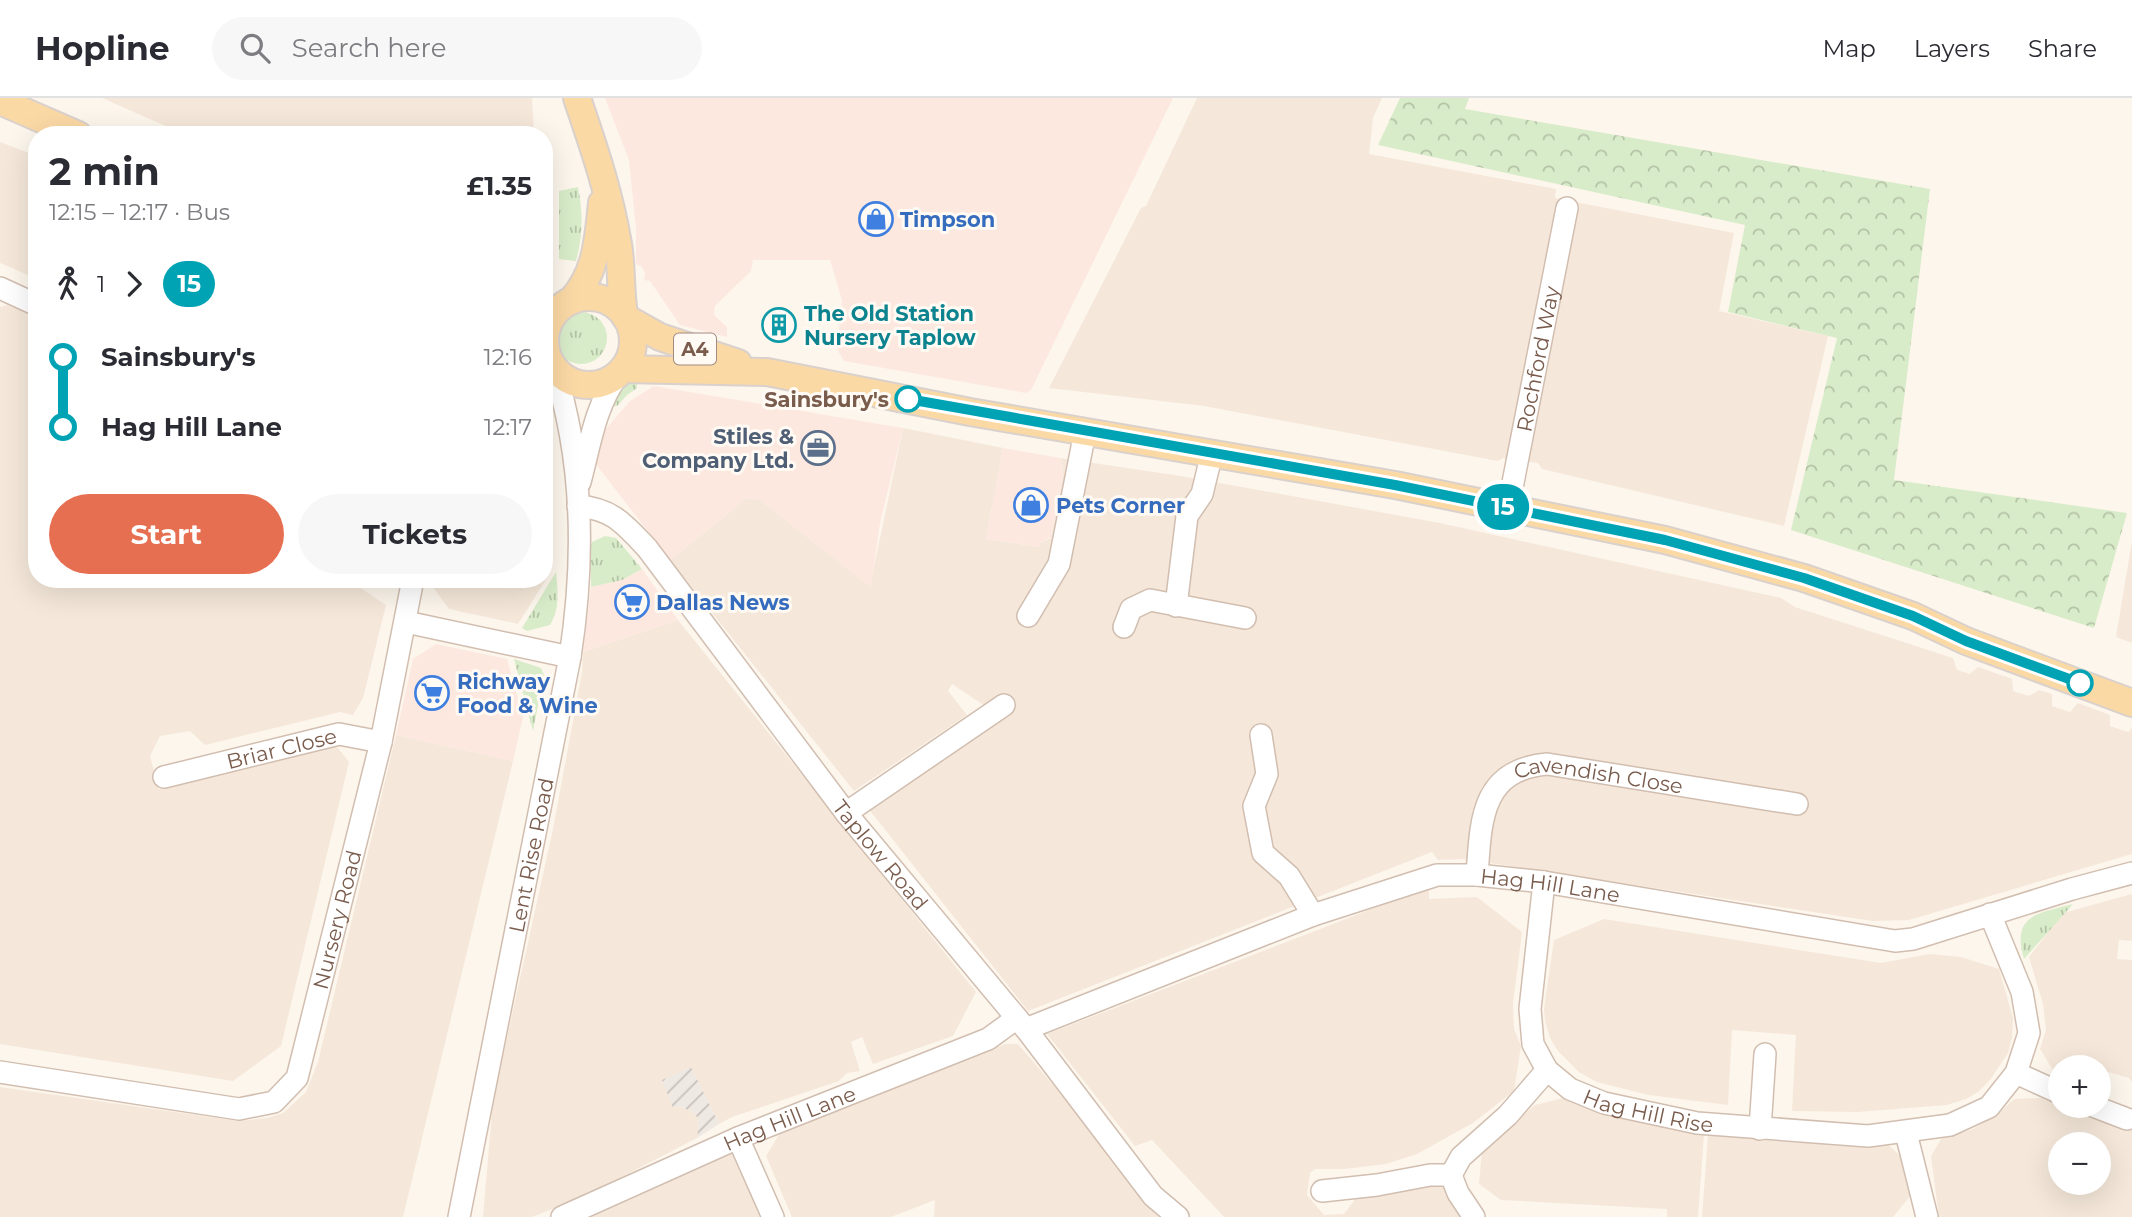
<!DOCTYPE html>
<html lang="en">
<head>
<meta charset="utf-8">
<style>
  body { margin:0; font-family:Montserrat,sans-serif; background:#f7f7f7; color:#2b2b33; height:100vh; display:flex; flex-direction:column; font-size:26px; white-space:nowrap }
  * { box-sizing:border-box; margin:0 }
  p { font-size:23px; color:#7c7c81 }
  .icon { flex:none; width:38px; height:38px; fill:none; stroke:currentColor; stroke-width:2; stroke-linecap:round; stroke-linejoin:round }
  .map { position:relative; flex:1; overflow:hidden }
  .side { position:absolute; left:28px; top:28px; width:525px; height:462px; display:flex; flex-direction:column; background:#fff; border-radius:28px; box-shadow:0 7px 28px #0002 }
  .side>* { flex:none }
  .badge { padding:0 14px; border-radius:23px; font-size:24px; line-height:46px }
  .buttons { position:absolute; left:2048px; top:957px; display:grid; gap:14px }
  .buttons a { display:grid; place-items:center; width:63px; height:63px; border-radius:50%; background:#fff; box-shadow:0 7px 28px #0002; font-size:35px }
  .map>.badge { position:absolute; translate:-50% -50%; box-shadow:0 0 0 4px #fff }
  .legs { display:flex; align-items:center; gap:10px; height:77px; padding:0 21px; font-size:23px }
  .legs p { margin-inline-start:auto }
  .overview { display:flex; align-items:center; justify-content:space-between; height:119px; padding:0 21px }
  h1 { font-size:38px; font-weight:700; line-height:52px }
  .action { display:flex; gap:14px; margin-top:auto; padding:14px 21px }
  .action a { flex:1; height:80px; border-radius:42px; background:#e76f51; color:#fff; font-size:28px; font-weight:700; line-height:80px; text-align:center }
  .action a+a { background:#f7f7f7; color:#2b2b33 }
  ul { padding:0 21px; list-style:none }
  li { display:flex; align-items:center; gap:24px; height:70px; font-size:26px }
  li i { display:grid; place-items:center; width:10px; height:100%; margin:0 9px; background:currentColor }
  li i::after { content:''; width:18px; height:18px; margin:-9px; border:5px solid; border-radius:50%; background:#fff }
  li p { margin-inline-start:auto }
  li:first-child i { background:linear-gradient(#0000 50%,currentColor 0) }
  li:last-child i { background:linear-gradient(currentColor 50%,#0000 0) }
  header { display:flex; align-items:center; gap:42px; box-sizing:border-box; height:98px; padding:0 35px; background:#fff; border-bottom:2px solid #e1e1e2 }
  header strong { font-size:33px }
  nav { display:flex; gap:38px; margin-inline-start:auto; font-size:24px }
  .search { width:490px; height:63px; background:#f7f7f7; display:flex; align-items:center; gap:18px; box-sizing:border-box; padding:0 24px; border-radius:38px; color:#7c7c81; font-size:26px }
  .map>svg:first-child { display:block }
  .residential { fill:#f5e8da; fill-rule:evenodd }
  .commercial { fill:#fde8e0 }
  .industrial { fill:url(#industrial-furrows) }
  .grass { fill:url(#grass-tufts) }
  .forest { fill:url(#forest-crowns) }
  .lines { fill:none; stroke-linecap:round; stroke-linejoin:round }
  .minor-casing { stroke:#d1beb0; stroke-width:24 }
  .major-casing { stroke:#dad1cd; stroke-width:30 }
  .minor { stroke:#fff; stroke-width:21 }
  .major { stroke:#fbd9a5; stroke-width:26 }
  .line-1-casing { stroke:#fff; stroke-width:16 }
  .line-1 { stroke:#00a3b4; stroke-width:10 }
  .stop-1-dot { fill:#fff; stroke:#00a3b4; stroke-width:3.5 }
  .labels { text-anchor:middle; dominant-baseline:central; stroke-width:6; stroke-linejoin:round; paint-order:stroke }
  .shield { fill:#fffaf3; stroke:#a28b7f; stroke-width:2 }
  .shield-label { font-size:19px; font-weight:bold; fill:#7a5c4d }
  .shop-label { font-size:21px; font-weight:bold; fill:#366cbe; stroke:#fffaf3; text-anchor:start }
  .culture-label { font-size:21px; font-weight:bold; fill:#0d838f; stroke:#fffaf3; text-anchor:start }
  .street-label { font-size:21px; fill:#7a5c4d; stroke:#fffaf3 }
  .stop-label { font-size:21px; font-weight:bold; fill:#7a5c4d; stroke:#fffaf3; text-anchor:end }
  .service-label { font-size:21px; font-weight:bold; fill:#4e5e75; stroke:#fffaf3; text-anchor:end }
</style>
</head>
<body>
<header>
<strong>Hopline</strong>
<div class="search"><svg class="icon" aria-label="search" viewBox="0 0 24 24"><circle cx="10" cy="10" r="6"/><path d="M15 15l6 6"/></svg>Search here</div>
<nav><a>Map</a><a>Layers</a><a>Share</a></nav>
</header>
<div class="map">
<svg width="2132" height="1119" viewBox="0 0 2132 1119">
  <defs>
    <pattern id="industrial-furrows" width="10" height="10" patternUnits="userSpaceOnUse" patternTransform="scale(1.75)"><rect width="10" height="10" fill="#efe9e4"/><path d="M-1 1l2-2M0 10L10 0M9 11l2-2" fill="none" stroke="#c7c0bb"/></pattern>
    <pattern id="grass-tufts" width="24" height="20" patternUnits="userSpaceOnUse" patternTransform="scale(1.75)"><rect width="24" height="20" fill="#d8ecc9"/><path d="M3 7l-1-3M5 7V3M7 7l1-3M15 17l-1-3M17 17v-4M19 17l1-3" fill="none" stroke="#b4c2a5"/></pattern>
    <pattern id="forest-crowns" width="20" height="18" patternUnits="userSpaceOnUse" patternTransform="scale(1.75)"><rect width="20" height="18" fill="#d8ecc9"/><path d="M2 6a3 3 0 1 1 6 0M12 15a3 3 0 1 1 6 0" fill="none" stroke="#b4c2a5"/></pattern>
  </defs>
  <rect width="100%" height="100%" fill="#fdf6ec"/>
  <g class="residential">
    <polygon points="102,0 532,0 534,37 186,37"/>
    <polygon points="1197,0 1382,0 1373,20 1369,56 1556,91 1555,100 1734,135 1719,213 1828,238 1784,428 1542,371 1538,365 1503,360 1498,363 1204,308 1049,290 1141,110 1146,108"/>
    <polygon points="0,44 37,58 37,181 0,165"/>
    <polygon points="7,207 37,219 37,481 360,481 359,489 386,507 363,600 353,617 340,614 205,647 190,633 160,638 150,658 159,691 335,646 349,664 281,948 233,983 0,946 0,209"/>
    <polygon points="903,330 1003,350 986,441 1040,449 1040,445 1051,440 1063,376 1060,360 1187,379 1440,425 1781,500 1795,509 1953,560 1957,572 1970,576 1978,569 2012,581 2013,593 2029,598 2039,592 2052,596 2052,608 2070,614 2078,605 2110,617 2110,628 2128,634 2132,630 2132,756 1909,822 1873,823 1463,761 1438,762 1432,754 1028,913 864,705 997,616 952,586 948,593 967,617 854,693 670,462 747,400 760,402 870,488"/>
    <polygon points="544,417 547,446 545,483 518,526 449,511 430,485 431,481 544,481"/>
    <polygon points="2132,443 2132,545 2116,539"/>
    <polygon points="678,522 976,894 953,938 873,966 862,939 851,944 860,973 847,975 839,983 732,1019 719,1026 691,970 679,1008 695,1015 699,1024 697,1040 585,1098 532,1119 483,1119 493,1003 553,731 582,574 583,554"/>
    <polygon points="396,637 513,663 403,1119 0,1119 0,989 238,1023 267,1020 283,1015 306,994 318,964"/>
    <polygon points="1429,789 1429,801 1477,799 1522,834 1513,906 1514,931 1521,948 1514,993 1473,1025 1417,1056 1386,1066 1345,1071 1315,1071 1310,1075 1307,1097 1324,1117 1344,1116 1360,1095 1422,1081 1451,1090 1461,1111 1461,1119 1224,1119 1152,1042 1135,1048 1047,936"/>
    <polygon points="2132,796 2132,843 2119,842 2117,861 2132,862 2132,984 2129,980 2108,974 2098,980 2098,970 2060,970 2060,978 2056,977 2040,951 2046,932 2043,906 2029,859 2063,815"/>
    <polygon points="1604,821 1881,865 1930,856 1961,859 1999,871 2013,920 2012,940 2008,955 1990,982 1978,994 1966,1001 1947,1007 1858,1014 1792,1013 1796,937 1732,932 1728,1007 1649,997 1597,984 1579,974 1558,953 1550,940 1545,923 1544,910 1554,842"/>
    <polygon points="1006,946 1018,946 1166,1119 934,1119 935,1102 891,1119 792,1119 766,1058 783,1030 879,990"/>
    <polygon points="1563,1000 1601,1017 1704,1036 1698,1119 1667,1119 1667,1111 1501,1102 1479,1086 1482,1052 1535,1007"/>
    <path d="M2043,1000L2060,1005V1008H2071L2132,1025V1119H1939L1931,1058L1943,1038L1971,1032L1997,1017L2014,1001ZM2060,1046H2098V1085H2060Z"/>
    <polygon points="1708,1037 1799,1045 1886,1045 1906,1063 1911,1097 1893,1119 1702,1119"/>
    <polygon points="716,1053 732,1055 751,1091 762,1119 576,1119"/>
  </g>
  <g class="commercial">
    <polygon points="605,0 1173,0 1031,292 1026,295 844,263 837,251 842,202 830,162 753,162 751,173 715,208 714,217 727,229 727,239 680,227 650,183 644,182 645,175 642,169 636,166 636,130 629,62"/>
    <polygon points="654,288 903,330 880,425 871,489 760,402 747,400 670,462 595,365 604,333 630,303"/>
    <polygon points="1003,350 1060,360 1063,376 1051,439 1040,445 1040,449 986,441"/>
    <polygon points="642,471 678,522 583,554 591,489 622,482"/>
    <polygon points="436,546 507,561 523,619 513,663 396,637 413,561"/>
  </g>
  <polygon class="industrial" points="691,969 719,1026 697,1040 699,1024 695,1015 679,1008 673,1010 662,982"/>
  <g class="grass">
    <path d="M578,89C583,114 583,138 576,163L559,161V93Z"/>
    <circle cx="581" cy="240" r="26"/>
    <polygon points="637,279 637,290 627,297 617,308 604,307 621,283"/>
    <polygon points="605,438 616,440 642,471 622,482 591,489 590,449 592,444"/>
    <path d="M556,474C558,492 560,511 550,527L527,533L522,530Z"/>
    <polygon points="514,561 541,570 544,577 533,633"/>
    <path d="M2073,806L2024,861C2011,817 2038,815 2073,806Z"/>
  </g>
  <polygon class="forest" points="1400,0 1469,0 1465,11 1930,91 1894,382 2127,415 2094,530 1791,432 1837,240 1728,214 1745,127 1378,47"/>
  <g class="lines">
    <g class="minor-casing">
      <g id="minor">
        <polyline points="0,190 37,207"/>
        <path d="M580,384C590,347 595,308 618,277"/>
        <path id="s1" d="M578,408C613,411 624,426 647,450L846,715L1026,931L1153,1098L1178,1119"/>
        <path id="s2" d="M1508,410L1567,110"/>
        <polyline points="1176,508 1187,418 1202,396 1212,355"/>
        <polyline points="1028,518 1059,466 1085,334"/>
        <polyline points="406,524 570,559"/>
        <polyline points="1124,529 1131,511 1150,502 1245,520"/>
        <polyline points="1261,637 1267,676 1254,708 1263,755 1289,778 1313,817"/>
        <path id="s3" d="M164,679L339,636L381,644"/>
        <polyline points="846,715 1004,607"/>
        <path id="s4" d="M1477,777C1481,724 1480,672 1547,666L1797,706"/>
        <path id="s5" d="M1544,784L1530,911L1533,946L1547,972L1570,991L1604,1005L1697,1025L1868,1038L1950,1027L1989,1009L2016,975L2029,935L2022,894L1990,816"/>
        <path id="s6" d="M1026,931L1313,817L1437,777H1477L1544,784L1895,843L1913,841L2072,791L2132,775"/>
        <path id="s7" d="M0,974L239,1011L274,1004L297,980L381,644L413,481"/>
        <polyline points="2016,975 2060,995"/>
        <polyline points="2093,1008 2127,1021"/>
        <polyline points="1760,1031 1765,956"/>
        <polyline points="1906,1035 1927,1119"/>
        <polyline points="738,1040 773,1119"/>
        <polyline points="1451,1077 1458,1095 1474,1119"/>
        <polyline points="1322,1093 1377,1087 1430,1077 1451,1077 1461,1059 1508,1017 1547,972"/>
        <path id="s8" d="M459,1119L570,559C585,462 584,364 554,270"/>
        <path id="s9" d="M562,1119L738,1040L988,941L1017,920"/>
      </g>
    </g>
    <g class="major-casing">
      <g id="major">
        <path d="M577,0C594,50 609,93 618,146C622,169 620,193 624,216"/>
        <polyline points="0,3 78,37"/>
        <circle cx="589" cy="243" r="44"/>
        <path d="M571,203C597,175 598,141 602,105"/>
        <polyline points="626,220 660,239 738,265"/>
        <polyline points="623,271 767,274 970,314 1395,387 1665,442 1804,480 1913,518 1966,543 2132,605"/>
      </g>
    </g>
    <use href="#minor" class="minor"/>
    <use href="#major" class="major"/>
  </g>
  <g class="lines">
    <g class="line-1-casing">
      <polyline id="line-1" points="908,301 1395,387 1665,442 1804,480 1913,518 1966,543 2080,585"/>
    </g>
    <use href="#line-1" class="line-1"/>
  </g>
  <defs>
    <g id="shop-ring" transform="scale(1.75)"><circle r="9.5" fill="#fffaf3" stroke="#3f7fe0" stroke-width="1.5"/><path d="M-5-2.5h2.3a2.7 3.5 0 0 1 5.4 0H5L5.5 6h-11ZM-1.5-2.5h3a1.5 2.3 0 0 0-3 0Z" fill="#3f7fe0"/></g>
    <g id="building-ring" transform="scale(1.75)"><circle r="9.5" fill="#fffaf3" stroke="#0f9aa8" stroke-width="1.5"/><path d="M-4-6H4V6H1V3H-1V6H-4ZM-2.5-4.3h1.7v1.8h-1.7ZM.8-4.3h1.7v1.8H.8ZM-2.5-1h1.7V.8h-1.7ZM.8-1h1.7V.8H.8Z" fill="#0f9aa8"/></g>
    <g id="office-ring" transform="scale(1.75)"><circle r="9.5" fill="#fffaf3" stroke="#5c6f8a" stroke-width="1.5"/><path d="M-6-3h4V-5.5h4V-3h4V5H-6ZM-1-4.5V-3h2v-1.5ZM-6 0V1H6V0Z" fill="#5c6f8a"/></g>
    <g id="supermarket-ring" transform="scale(1.75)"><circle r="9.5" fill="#fffaf3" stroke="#3f7fe0" stroke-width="1.5"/><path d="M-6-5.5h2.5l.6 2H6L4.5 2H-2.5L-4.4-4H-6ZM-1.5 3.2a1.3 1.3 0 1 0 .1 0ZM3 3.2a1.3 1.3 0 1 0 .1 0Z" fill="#3f7fe0"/></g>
  </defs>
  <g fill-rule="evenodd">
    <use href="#shop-ring" x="876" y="121"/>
    <use href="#building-ring" x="779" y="227"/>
    <use href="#office-ring" x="818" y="350"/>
    <use href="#shop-ring" x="1031" y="407"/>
    <use href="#supermarket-ring" x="632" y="504"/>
    <use href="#supermarket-ring" x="432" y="595"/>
  </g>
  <g class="stop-1-dot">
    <circle cx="908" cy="301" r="12"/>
    <circle cx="2080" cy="585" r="12"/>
  </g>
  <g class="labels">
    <rect class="shield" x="674" y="235.5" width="42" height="31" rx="5"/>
    <g class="shield-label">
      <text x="695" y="251">A4</text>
    </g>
    <g class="shop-label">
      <text x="900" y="121">Timpson</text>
      <text x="1056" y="407">Pets Corner</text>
      <text x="656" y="504">Dallas News</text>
      <text x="457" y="583">Richway<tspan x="457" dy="24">Food &amp; Wine</tspan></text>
    </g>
    <g class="culture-label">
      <text x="804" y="215">The Old Station<tspan x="804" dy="24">Nursery Taplow</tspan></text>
    </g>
    <g class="street-label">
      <text stroke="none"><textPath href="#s2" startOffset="152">Rochford Way</textPath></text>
      <text stroke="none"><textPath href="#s3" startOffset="121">Briar Close</textPath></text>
      <text stroke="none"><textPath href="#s4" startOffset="200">Cavendish Close</textPath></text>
      <text stroke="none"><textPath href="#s1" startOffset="469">Taplow Road</textPath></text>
      <text stroke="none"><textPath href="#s8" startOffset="369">Lent Rise Road</textPath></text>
      <text stroke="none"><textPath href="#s6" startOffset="553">Hag Hill Lane</textPath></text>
      <text stroke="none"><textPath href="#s7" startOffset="474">Nursery Road</textPath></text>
      <text stroke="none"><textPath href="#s5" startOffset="304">Hag Hill Rise</textPath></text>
      <text stroke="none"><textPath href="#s9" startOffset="248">Hag Hill Lane</textPath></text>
    </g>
    <g class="stop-label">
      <text x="889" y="301">Sainsbury's</text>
    </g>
    <g class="service-label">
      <text x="794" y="338">Stiles &amp;<tspan x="794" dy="24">Company Ltd.</tspan></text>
    </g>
  </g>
</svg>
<div class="buttons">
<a>+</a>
<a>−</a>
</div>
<b class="badge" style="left:1503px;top:409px;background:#00a3b4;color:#fff">15</b>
<section class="side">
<div class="overview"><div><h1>2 min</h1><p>12:15 – 12:17 · Bus</p></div><b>£1.35</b></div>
<div class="legs"><svg class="icon" aria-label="walk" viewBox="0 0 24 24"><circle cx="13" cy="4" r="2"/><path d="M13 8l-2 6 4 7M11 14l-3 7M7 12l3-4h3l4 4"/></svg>1<svg class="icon" aria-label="forward" viewBox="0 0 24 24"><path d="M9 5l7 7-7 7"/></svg><b class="badge" style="background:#00a3b4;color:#fff">15</b></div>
<ul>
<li><i style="color:#00a3b4"></i><b>Sainsbury's</b><p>12:16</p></li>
<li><i style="color:#00a3b4"></i><b>Hag Hill Lane</b><p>12:17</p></li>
</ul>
<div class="action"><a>Start</a><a>Tickets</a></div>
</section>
</div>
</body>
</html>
